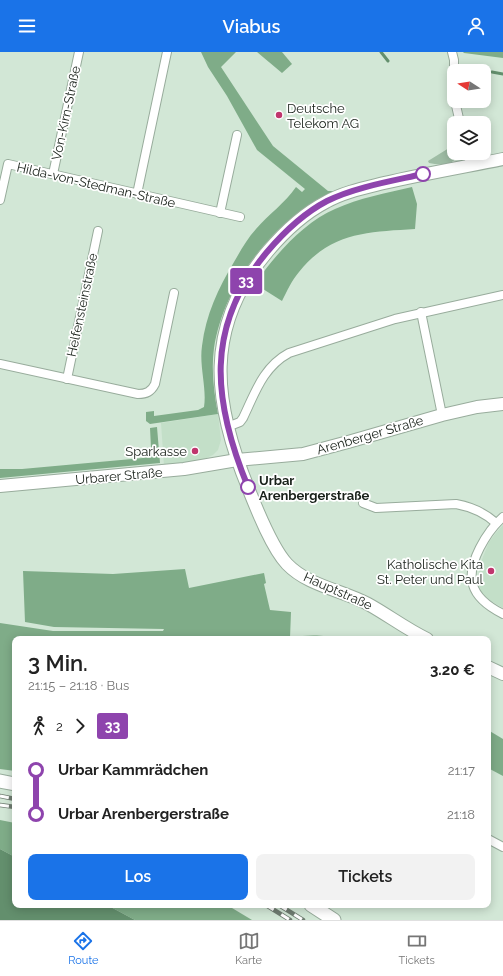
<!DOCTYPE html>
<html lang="de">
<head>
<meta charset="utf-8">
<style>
  body { margin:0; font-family:Raleway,sans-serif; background:#f2f2f2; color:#222; height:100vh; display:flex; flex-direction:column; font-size:15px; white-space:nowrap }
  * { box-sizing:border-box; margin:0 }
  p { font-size:13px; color:#767676 }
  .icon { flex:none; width:22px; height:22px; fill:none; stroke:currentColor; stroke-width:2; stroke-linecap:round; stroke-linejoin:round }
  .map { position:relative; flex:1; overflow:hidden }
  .sheet { position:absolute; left:12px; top:584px; width:479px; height:272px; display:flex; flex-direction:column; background:#fff; border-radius:8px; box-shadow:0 2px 10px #0003 }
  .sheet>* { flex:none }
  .badge { padding:0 8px; border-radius:3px; font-size:14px; line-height:26px }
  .needle { width:26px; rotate:282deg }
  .tools { position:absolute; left:447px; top:12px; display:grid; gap:8px }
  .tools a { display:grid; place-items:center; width:44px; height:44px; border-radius:8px; background:#fff; box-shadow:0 2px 10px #0003; font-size:20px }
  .map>.badge { position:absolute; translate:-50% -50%; box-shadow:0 0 0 2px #fff }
  .legs { display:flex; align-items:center; gap:6px; height:44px; padding:0 16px; font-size:13px }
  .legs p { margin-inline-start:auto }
  .headline { display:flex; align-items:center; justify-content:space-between; height:68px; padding:0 16px }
  h1 { font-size:22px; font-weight:600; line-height:30px }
  .primary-button { display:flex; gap:8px; margin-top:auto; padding:8px 16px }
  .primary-button a { flex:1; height:46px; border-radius:8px; background:#1a73e8; color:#fff; font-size:16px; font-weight:600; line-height:46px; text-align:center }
  .primary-button a+a { background:#f2f2f2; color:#222 }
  ul { padding:0 16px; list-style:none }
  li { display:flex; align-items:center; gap:14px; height:44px; font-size:15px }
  li i { display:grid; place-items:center; width:6px; height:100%; margin:0 5px; background:currentColor }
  li i::after { content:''; width:10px; height:10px; margin:-5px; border:3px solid; border-radius:50%; background:#fff }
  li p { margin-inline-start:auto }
  li:first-child i { background:linear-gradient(#0000 50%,currentColor 0) }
  li:last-child i { background:linear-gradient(currentColor 50%,#0000 0) }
  header { display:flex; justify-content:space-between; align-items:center; height:52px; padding:0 16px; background:#1a73e8; color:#fff; font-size:18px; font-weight:600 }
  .dock { display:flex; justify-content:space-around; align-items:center; height:56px; border-top:1px solid #e0e0e0; background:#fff; font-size:11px; color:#767676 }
  .dock a { display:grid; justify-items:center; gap:2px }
  .dock .current { color:#1a73e8 }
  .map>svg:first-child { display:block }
  .built { fill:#c3dfc8 }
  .green { fill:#9fbda5 }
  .forest { fill:#7fac88 }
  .water { fill:#638f6d }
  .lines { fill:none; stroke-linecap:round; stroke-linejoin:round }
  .stream { stroke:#638f6d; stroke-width:3 }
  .street-casing { stroke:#98ac9c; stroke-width:10 }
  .secondary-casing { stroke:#98ac9c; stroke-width:14 }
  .primary-casing { stroke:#98ac9c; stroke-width:15 }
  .street { stroke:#fff; stroke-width:8 }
  .secondary { stroke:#fff; stroke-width:12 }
  .primary { stroke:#fff; stroke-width:13 }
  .rail-casing { stroke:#6f7d71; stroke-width:4.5 }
  .rail { stroke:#fff; stroke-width:3; stroke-dasharray:9; stroke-linecap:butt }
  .line-1-casing { stroke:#fff; stroke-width:9 }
  .line-1 { stroke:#8e44ad; stroke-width:6 }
  .poi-dot { fill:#c0356d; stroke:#fff; stroke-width:1.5 }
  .stop-1-dot { fill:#fff; stroke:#8e44ad; stroke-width:2 }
  .labels { text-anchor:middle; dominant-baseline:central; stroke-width:3.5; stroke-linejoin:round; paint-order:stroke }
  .poi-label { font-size:13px; fill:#182019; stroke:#fff; text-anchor:end }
  .street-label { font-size:13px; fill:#182019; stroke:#fff }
  .stop-label { font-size:13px; font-weight:bold; fill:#182019; stroke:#fff; text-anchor:start }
</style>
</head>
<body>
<header><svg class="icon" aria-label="menu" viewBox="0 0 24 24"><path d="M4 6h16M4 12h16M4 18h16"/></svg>Viabus<svg class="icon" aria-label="person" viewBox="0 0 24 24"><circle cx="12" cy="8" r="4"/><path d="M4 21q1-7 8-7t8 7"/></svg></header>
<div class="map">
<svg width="503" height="868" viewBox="0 0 503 868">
  <rect width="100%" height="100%" fill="#d2e7d6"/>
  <g class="built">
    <polygon points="218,362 221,388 218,398 213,403 202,408 164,414 161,371"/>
    <polygon points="503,473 503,556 491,549 481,541 478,534 478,526 480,512 489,490 495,482"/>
  </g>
  <path class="green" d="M449,96H453L454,101H457C456,115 439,113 429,111L428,109Z"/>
  <g class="forest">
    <path d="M201,0H236L221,15L273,94L328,139H334C326,143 319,146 312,151C264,182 223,238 214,296C211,318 214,341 218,362L150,372L146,369V360L154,359V364L198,358L204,355C207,336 199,314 202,294C206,262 218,237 234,210C241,198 247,187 256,177C269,162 285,151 296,135L302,140L305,137L257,98L227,44L208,15Z"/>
    <polygon points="257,0 282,0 292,12 282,21"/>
    <polygon points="463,0 503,0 503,6 464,1"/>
    <path d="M412,135L417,152L415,177C368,180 331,180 299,220C292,228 287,239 282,249L255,232C274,204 304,170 335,157C359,146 386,141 412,135Z"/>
    <polygon points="157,375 160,411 0,426 0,417 22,417 143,406 150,402 151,396 150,376"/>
    <path d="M185,517L189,536L264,521L266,531L264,532L270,558L291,560L290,586C311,582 322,583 342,587H15V719L0,717V571L53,579H163L164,577L54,575L25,570L23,519L113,522Z"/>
    <polygon points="488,678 503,687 503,724 488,716"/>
    <polygon points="0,768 15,771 15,805 0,797"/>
    <polygon points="107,853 227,853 252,868 135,868"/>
  </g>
  <polygon class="water" points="0,797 15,805 15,853 107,853 135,868 0,868"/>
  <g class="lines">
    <g class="stream">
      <polyline points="381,0 388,9"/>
      <polyline points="492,20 503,22"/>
    </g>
    <g class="street-casing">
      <g id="street">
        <polyline points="452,0 454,8 454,19"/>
        <polyline points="455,49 460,71"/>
        <polyline points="468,101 470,113"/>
        <polyline points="53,122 79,0"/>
        <polyline points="137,142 167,0"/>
        <polyline points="0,148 8,112 240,165"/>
        <polyline points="220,161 237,83"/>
        <polyline points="421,260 442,363"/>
        <path d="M0,312L138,342C146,342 151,340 155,332L174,241"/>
        <polyline points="67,327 98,179"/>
        <path d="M227,375L240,370L243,366C255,341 263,315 289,301L395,267L503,243"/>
        <path d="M363,451L376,456L456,452C472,455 484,460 496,471"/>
        <path d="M503,465C488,478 466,512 473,533C477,547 491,556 503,562"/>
        <polyline points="488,787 503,795"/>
      </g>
    </g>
    <g class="secondary-casing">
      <g id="secondary">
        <polyline points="0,434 184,417 237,408 303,402 348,390 442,363 477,355 503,352"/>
        <path d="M427,587C406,577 388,563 368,552C342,538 308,534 287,512C272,496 257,458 249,438C213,351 203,275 268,199C285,179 303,162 326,150C344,140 364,136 384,131C423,122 463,115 503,107"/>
        <polyline points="488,615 503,622"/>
      </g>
    </g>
    <g class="primary-casing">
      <g id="primary">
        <polyline points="0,729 15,732"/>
        <polyline points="311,853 334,868"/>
      </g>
    </g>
    <use href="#street" class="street"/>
    <use href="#secondary" class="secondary"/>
    <use href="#primary" class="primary"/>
    <g class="rail-casing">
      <g id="rail">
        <polyline points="0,744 15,747"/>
        <polyline points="0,753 15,755"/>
        <polyline points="266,853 290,868"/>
        <polyline points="279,853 303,868"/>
      </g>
    </g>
    <use href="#rail" class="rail"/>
  </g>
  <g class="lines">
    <g class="line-1-casing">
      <path id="line-1" d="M248,435C213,350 204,275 267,200C284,180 304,161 327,149C355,135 392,129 423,122"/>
    </g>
    <use href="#line-1" class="line-1"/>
  </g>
  <g class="poi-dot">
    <circle cx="279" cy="63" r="4"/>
    <circle cx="195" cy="399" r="4"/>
    <circle cx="491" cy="519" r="4"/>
  </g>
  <g class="stop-1-dot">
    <circle cx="423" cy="122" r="7"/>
    <circle cx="248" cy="435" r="7"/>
  </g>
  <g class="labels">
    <g class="poi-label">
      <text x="287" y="56" text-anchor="start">Deutsche<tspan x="287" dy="15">Telekom AG</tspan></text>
      <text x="187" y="399">Sparkasse</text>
      <text x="483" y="512">Katholische Kita<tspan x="483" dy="15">St. Peter und Paul</tspan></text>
    </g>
    <g class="street-label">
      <text transform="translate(66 61) rotate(-78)">Von-Kirn-Straße</text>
      <text transform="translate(96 133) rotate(13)">Hilda-von-Stedman-Straße</text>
      <text transform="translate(82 253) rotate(-78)">Helfensteinstraße</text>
      <text transform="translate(370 383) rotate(-16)">Arenberger Straße</text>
      <text transform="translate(119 424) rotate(-5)">Urbarer Straße</text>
      <text transform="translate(338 539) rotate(24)">Hauptstraße</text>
    </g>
    <g class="stop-label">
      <text x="259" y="428">Urbar<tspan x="259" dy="15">Arenbergerstraße</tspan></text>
    </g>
  </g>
</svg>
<div class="tools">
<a><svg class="needle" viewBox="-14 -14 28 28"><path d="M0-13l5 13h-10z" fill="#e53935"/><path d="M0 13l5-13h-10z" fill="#767676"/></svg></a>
<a><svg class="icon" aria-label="layers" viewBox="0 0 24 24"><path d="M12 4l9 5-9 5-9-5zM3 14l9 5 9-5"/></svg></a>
</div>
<b class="badge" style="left:246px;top:229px;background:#8e44ad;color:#fff">33</b>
<section class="sheet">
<div class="headline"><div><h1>3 Min.</h1><p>21:15 – 21:18 · Bus</p></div><b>3.20 €</b></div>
<div class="legs"><svg class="icon" aria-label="walk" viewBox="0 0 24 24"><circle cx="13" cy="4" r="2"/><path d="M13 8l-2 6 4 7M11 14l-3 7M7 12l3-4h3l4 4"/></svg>2<svg class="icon" aria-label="forward" viewBox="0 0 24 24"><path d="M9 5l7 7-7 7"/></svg><b class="badge" style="background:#8e44ad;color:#fff">33</b></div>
<ul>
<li><i style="color:#8e44ad"></i><b>Urbar Kammrädchen</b><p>21:17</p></li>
<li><i style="color:#8e44ad"></i><b>Urbar Arenbergerstraße</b><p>21:18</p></li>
</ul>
<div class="primary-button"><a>Los</a><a>Tickets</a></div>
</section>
</div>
<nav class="dock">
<a class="current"><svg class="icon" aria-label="directions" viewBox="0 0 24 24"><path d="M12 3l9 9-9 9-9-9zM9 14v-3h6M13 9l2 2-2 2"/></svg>Route</a>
<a><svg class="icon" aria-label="map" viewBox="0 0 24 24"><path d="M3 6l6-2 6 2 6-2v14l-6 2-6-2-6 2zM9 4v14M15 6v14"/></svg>Karte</a>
<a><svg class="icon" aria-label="tickets" viewBox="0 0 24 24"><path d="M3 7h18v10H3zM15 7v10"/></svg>Tickets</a>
</nav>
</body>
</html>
